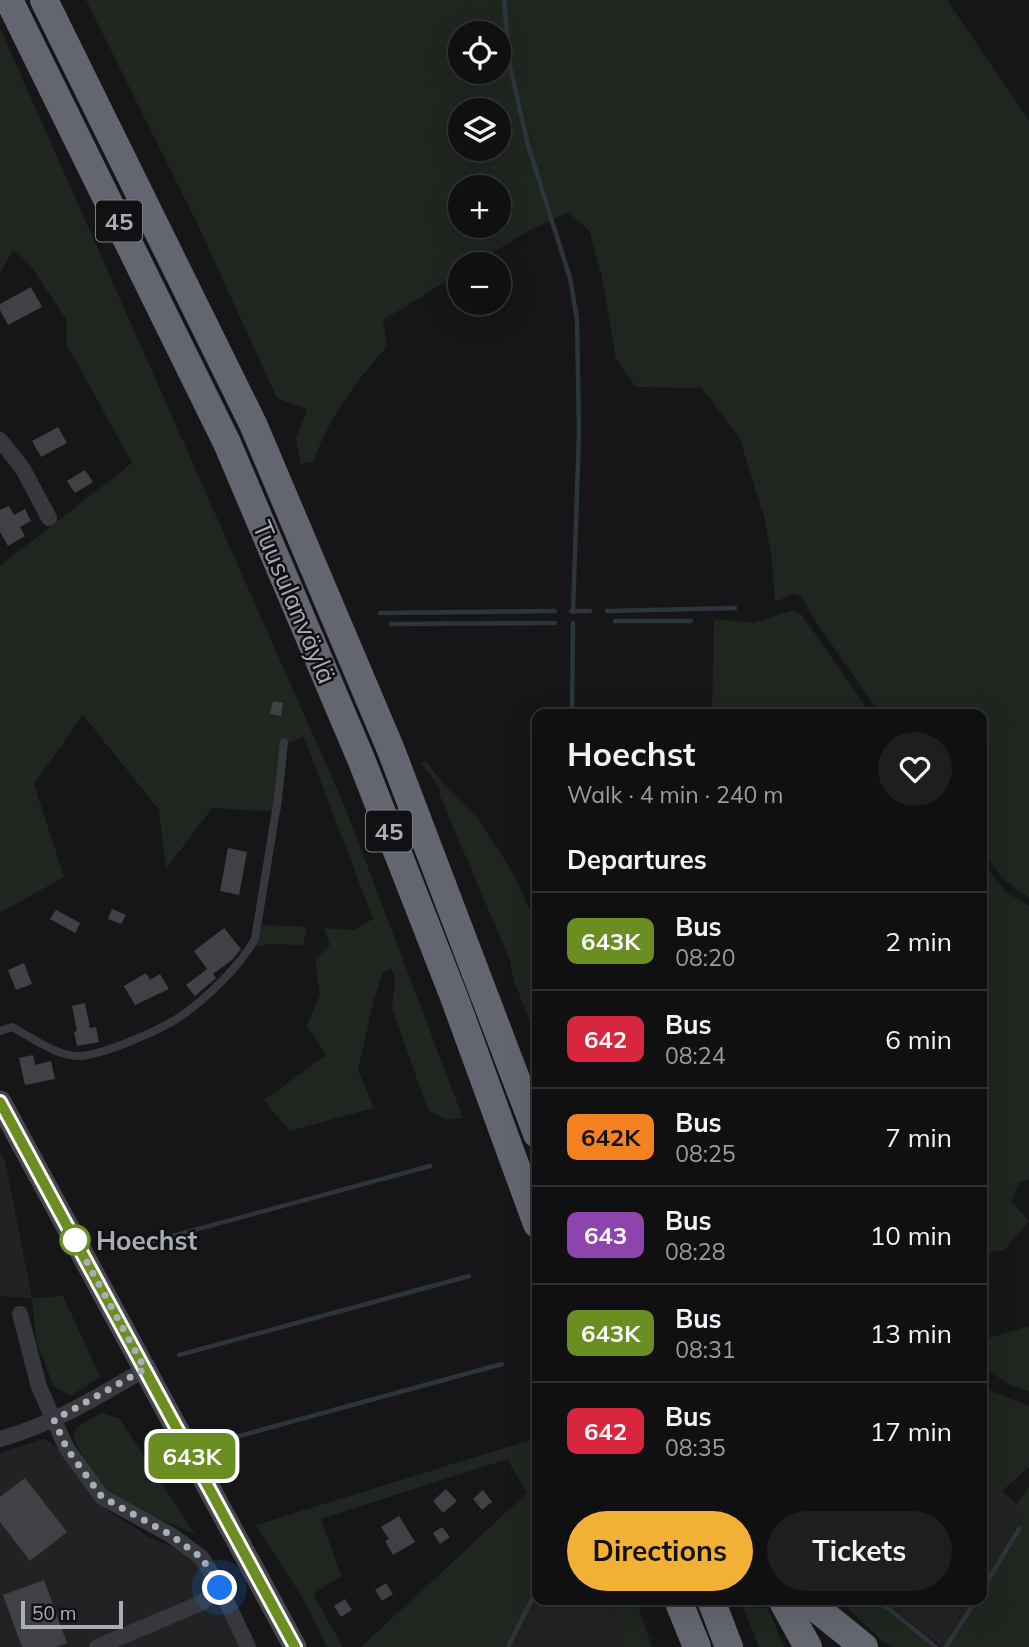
<!DOCTYPE html>
<html lang="en">
<head>
<meta charset="utf-8">
<style>
  body { margin:0; font-family:Mulish,sans-serif; background:#1e1e20; color:#f1f3f6; height:100vh; display:flex; flex-direction:column; font-size:26px; white-space:nowrap }
  * { box-sizing:border-box; margin:0 }
  p { font-size:23px; color:#9c9d9f }
  .icon { flex:none; width:38px; height:38px; fill:none; stroke:currentColor; stroke-width:2; stroke-linecap:round; stroke-linejoin:round }
  .map { position:relative; flex:1; overflow:hidden }
  .panel { position:absolute; left:532px; top:709px; width:455px; height:896px; display:flex; flex-direction:column; background:#101012; border-radius:14px; box-shadow:0 7px 28px #0002,0 0 0 2px #303032 }
  .panel>* { flex:none }
  .badge { padding:0 14px; border-radius:10px; font-size:24px; line-height:46px }
  .controls { position:absolute; left:448px; top:21px; display:grid; gap:14px }
  .controls a { display:grid; place-items:center; width:63px; height:63px; border-radius:50%; background:#101012; box-shadow:0 7px 28px #0002,0 0 0 2px #303032; font-size:35px }
  .scale { position:absolute; left:21px; bottom:18px; width:102px; box-sizing:border-box; padding-left:7px; border:4px solid #a8adb8; border-top:0; font-size:19px; line-height:24px; white-space:nowrap; color:#a8adb8; -webkit-text-stroke:5px #111113; paint-order:stroke }
  .you { position:absolute; width:35px; height:35px; margin:-18px; border:5px solid #fff; border-radius:50%; background:#1a73e8; box-shadow:0 0 0 10px #1a73e833 }
  .map>.badge { position:absolute; translate:-50% -50%; box-shadow:0 0 0 4px #fff }
  h2 { padding:0 35px; font-size:26px; line-height:63px }
  .round { display:grid; place-items:center; flex:none; width:74px; height:74px; border-radius:37px; background:#1e1e20 }
  .summary { display:flex; align-items:center; justify-content:space-between; height:119px; padding:0 35px }
  h1 { font-size:33px; font-weight:700; line-height:52px }
  .cta { display:flex; gap:14px; margin-top:auto; padding:14px 35px }
  .cta a { flex:1; height:80px; border-radius:42px; background:#f2b134; color:#111; font-size:28px; font-weight:700; line-height:80px; text-align:center }
  .cta a+a { background:#1e1e20; color:#f1f3f6 }
  ul { padding:0; list-style:none }
  li { display:flex; align-items:center; gap:21px; height:98px; padding:0 35px; border-top:2px solid #303032 }
  li div { flex:1 }
  li b { display:block; font-size:26px }
  li em { font-style:normal }
  li .badge { min-width:77px; font-weight:700; text-align:center }
  .map>svg:first-child { display:block }
  .built { fill:#222225 }
  .green { fill:#1e261f; fill-rule:evenodd }
  .lines { fill:none; stroke-linecap:round; stroke-linejoin:round }
  .stream { stroke:#2c353c; stroke-width:4.5 }
  .building { fill:#404145 }
  .service { stroke:#37383d; stroke-width:8 }
  .minor { stroke:#37383d; stroke-width:16 }
  .secondary { stroke:#45474d; stroke-width:23 }
  .motorway { stroke:#63666e; stroke-width:28 }
  .line-casing { stroke:#fff; stroke-width:16 }
  .line { stroke:#6b8e23; stroke-width:10 }
  .walk { stroke:#a8adb8; stroke-width:7; stroke-dasharray:0 12.6 }
  .stop-dot { fill:#fff; stroke:#6b8e23; stroke-width:3.5 }
  .labels { text-anchor:middle; dominant-baseline:central; stroke-width:5; stroke-linejoin:round; paint-order:stroke }
  .shield { fill:#111113; stroke:#7b7e86; stroke-width:2 }
  .shield-label { font-size:24px; font-weight:bold; fill:#a8adb8 }
  .street-label { font-size:26px; fill:#a8adb8; stroke:#111113 }
  .stop-label { font-size:26px; font-weight:bold; fill:#a8adb8; stroke:#111113; text-anchor:start }
</style>
</head>
<body>
<div class="map">
<svg width="1029" height="1647" viewBox="0 0 1029 1647">
  <rect width="100%" height="100%" fill="#161618"/>
  <g class="built">
    <polygon points="0,1152 5,1161 32,1298 0,1296"/>
    <polygon points="43,1439 56,1446 84,1485 111,1513 149,1537 190,1555 207,1576 243,1647 0,1647 0,1453"/>
    <polygon points="982,1475 1012,1499 1024,1514 982,1584"/>
    <polygon points="537,1598 607,1600 625,1647 511,1647"/>
    <polygon points="882,1600 972,1600 942,1647"/>
  </g>
  <g class="green">
    <path d="M86,0H947L1029,121V898L1002,878L982,850V714H880L814,619L802,597L793,594L775,602L772,559L764,517L739,436L701,388L636,387L616,359L602,277L589,230L568,213L532,229L474,264H460V273L383,320L387,346C356,382 329,417 313,462L301,464L296,438L307,409L277,398L196,221ZM460,33H499V72H460ZM460,110H499V149H460ZM460,187H499V226H460Z"/>
    <polygon points="0,28 345,807 463,1118 447,1120 428,1110 392,1008 395,977 391,968 383,972 374,999 358,1070 374,1108 289,1131 264,1100 326,1055 307,1026 320,995 315,960 330,945 324,928 354,930 373,919 304,737 288,743 281,812 212,808 166,869 159,810 83,715 34,784 64,877 0,913 0,566 132,463 67,345 66,319 30,265 13,250 0,273"/>
    <polygon points="793,610 801,614 871,714 712,714 714,619 753,623"/>
    <polygon points="426,760 441,781 477,817 515,876 537,927 537,1040 514,981 510,960 440,796 440,788 421,764"/>
    <polygon points="982,862 1007,893 1029,906 1029,1179 1020,1182 1011,1201 1029,1221 1004,1250 982,1253"/>
    <polygon points="261,925 307,927 303,945 268,944 256,947"/>
    <polygon points="63,1296 100,1377 70,1396 54,1387 36,1341 32,1298"/>
    <polygon points="1029,1326 1029,1392 1008,1384 982,1366 982,1340"/>
    <polygon points="982,1387 1029,1406 1029,1467 1002,1491 982,1475"/>
    <polygon points="101,1413 119,1418 195,1534 116,1501 96,1481 73,1437 77,1427"/>
    <polygon points="537,1438 537,1598 511,1647 361,1647 527,1493 507,1459 321,1519 341,1576 313,1594 343,1647 327,1647 303,1599 256,1525"/>
    <polygon points="1029,1487 1029,1647 942,1647 972,1600 982,1600 982,1584 1024,1514 1016,1504"/>
    <polygon points="607,1600 636,1600 652,1647 625,1647"/>
    <polygon points="838,1600 882,1600 939,1647 893,1647 884,1642"/>
    <polygon points="743,1607 768,1608 784,1647 759,1647"/>
  </g>
  <g class="lines">
    <g class="stream">
      <polyline points="504,0 510,66 528,145 570,278 577,319 579,433 573,612"/>
      <polyline points="571,611 590,611"/>
      <polyline points="607,611 735,608"/>
      <polyline points="380,613 555,611"/>
      <polyline points="615,621 691,621"/>
      <polyline points="391,624 555,623"/>
      <polyline points="572,714 573,623"/>
      <polyline points="128,1248 430,1166"/>
      <polyline points="179,1355 469,1276"/>
      <polyline points="228,1439 502,1364"/>
      <polyline points="982,1590 1019,1529"/>
      <polyline points="878,1600 936,1647"/>
      <polyline points="508,1647 537,1589"/>
      <polyline points="946,1647 976,1600"/>
    </g>
  </g>
  <g class="building">
    <polygon points="31,287 42,307 8,325 0,310 0,304"/>
    <polygon points="58,427 67,443 41,457 32,441"/>
    <polygon points="85,470 93,482 75,493 67,481"/>
    <polygon points="9,506 14,515 25,509 31,521 20,527 25,536 8,546 0,532 0,510"/>
    <polygon points="273,701 283,703 281,716 270,714"/>
    <polygon points="228,848 247,852 239,895 220,891"/>
    <polygon points="112,909 126,915 121,924 108,919"/>
    <polygon points="56,910 80,923 75,933 50,919"/>
    <polygon points="224,928 241,949 232,960 213,974 216,978 195,996 186,985 207,969 194,951"/>
    <polygon points="24,963 32,984 16,990 8,970"/>
    <polygon points="146,973 150,980 160,974 169,989 135,1005 124,986"/>
    <polygon points="85,1003 90,1028 96,1027 99,1042 77,1046 74,1032 77,1031 72,1006"/>
    <polygon points="33,1055 35,1065 51,1061 55,1079 25,1085 19,1058"/>
    <polygon points="25,1478 67,1532 30,1561 0,1522 0,1497"/>
    <polygon points="446,1489 457,1501 443,1513 433,1501"/>
    <polygon points="483,1490 492,1502 482,1510 473,1499"/>
    <polygon points="399,1516 415,1542 393,1555 385,1541 389,1539 381,1527"/>
    <polygon points="442,1527 450,1537 440,1544 433,1533"/>
    <polygon points="44,1580 67,1643 56,1647 22,1647 3,1595"/>
    <polygon points="386,1583 393,1594 382,1601 375,1590"/>
    <polygon points="345,1599 352,1610 341,1617 334,1606"/>
  </g>
  <g class="lines">
    <path class="service" d="M0,1031L12,1027C32,1038 58,1057 81,1056C105,1054 161,1030 181,1016C206,999 240,966 255,939L278,798L284,742"/>
    <g class="minor">
      <polyline points="0,440 23,469 49,518"/>
      <polyline points="20,1314 39,1387 67,1449 102,1497 171,1535 202,1558 220,1588 248,1647"/>
      <path d="M0,1439C53,1424 98,1397 145,1369"/>
      <polyline points="97,1647 201,1603 220,1588"/>
    </g>
    <polyline class="secondary" points="0,1102 295,1647"/>
    <g class="motorway">
      <polyline points="9,0 227,443 361,759 454,997 537,1224"/>
      <polyline points="44,0 253,424 391,750 537,1134"/>
      <polyline points="678,1600 697,1647"/>
      <polyline points="711,1600 729,1647"/>
      <polyline points="782,1600 808,1647"/>
      <polyline points="806,1600 864,1647"/>
    </g>
  </g>
  <g class="lines">
    <g class="line-casing">
      <polyline id="line" points="0,1102 295,1647"/>
    </g>
    <use href="#line" class="line"/>
    <polyline class="walk" points="75,1240 145,1369 54,1420 67,1449 102,1497 171,1535 202,1558 220,1588"/>
  </g>
  <circle class="stop-dot" cx="75" cy="1240" r="14"/>
  <g class="labels">
    <g class="shield">
      <rect x="96" y="200.5" width="46" height="41" rx="5"/>
      <rect x="366" y="810.5" width="46" height="41" rx="5"/>
    </g>
    <g class="shield-label">
      <text x="119" y="221">45</text>
      <text x="389" y="831">45</text>
    </g>
    <g class="street-label">
      <text transform="translate(295 602) rotate(67)">Tuusulanväylä</text>
    </g>
    <g class="stop-label">
      <text x="96" y="1240">Hoechst</text>
    </g>
  </g>
</svg>
<div class="controls">
<a><svg class="icon" aria-label="locate" viewBox="0 0 24 24"><circle cx="12" cy="12" r="6"/><path d="M12 2v4M12 18v4M2 12h4M18 12h4"/></svg></a>
<a><svg class="icon" aria-label="layers" viewBox="0 0 24 24"><path d="M12 4l9 5-9 5-9-5zM3 14l9 5 9-5"/></svg></a>
<a>+</a>
<a>−</a>
</div>
<div class="scale">50 m</div>
<div class="you" style="left:220px;top:1588px"></div>
<b class="badge" style="left:192px;top:1456px;background:#6b8e23;color:#fff">643K</b>
<section class="panel">
<div class="summary"><div><h1>Hoechst</h1><p>Walk · 4 min · 240 m</p></div><a class="round"><svg class="icon" aria-label="heart" viewBox="0 0 24 24"><path d="M12 20l-8-8c-3-5 5-10 8-4 3-6 11-1 8 4z"/></svg></a></div>
<h2>Departures</h2>
<ul>
<li><span class="badge" style="background:#6b8e23;color:#fff">643K</span><div><b>Bus</b><p>08:20</p></div><em>2 min</em></li>
<li><span class="badge" style="background:#d7263d;color:#fff">642</span><div><b>Bus</b><p>08:24</p></div><em>6 min</em></li>
<li><span class="badge" style="background:#f58220;color:#111">642K</span><div><b>Bus</b><p>08:25</p></div><em>7 min</em></li>
<li><span class="badge" style="background:#8e44ad;color:#fff">643</span><div><b>Bus</b><p>08:28</p></div><em>10 min</em></li>
<li><span class="badge" style="background:#6b8e23;color:#fff">643K</span><div><b>Bus</b><p>08:31</p></div><em>13 min</em></li>
<li><span class="badge" style="background:#d7263d;color:#fff">642</span><div><b>Bus</b><p>08:35</p></div><em>17 min</em></li>
</ul>
<div class="cta"><a>Directions</a><a>Tickets</a></div>
</section>
</div>
</body>
</html>
